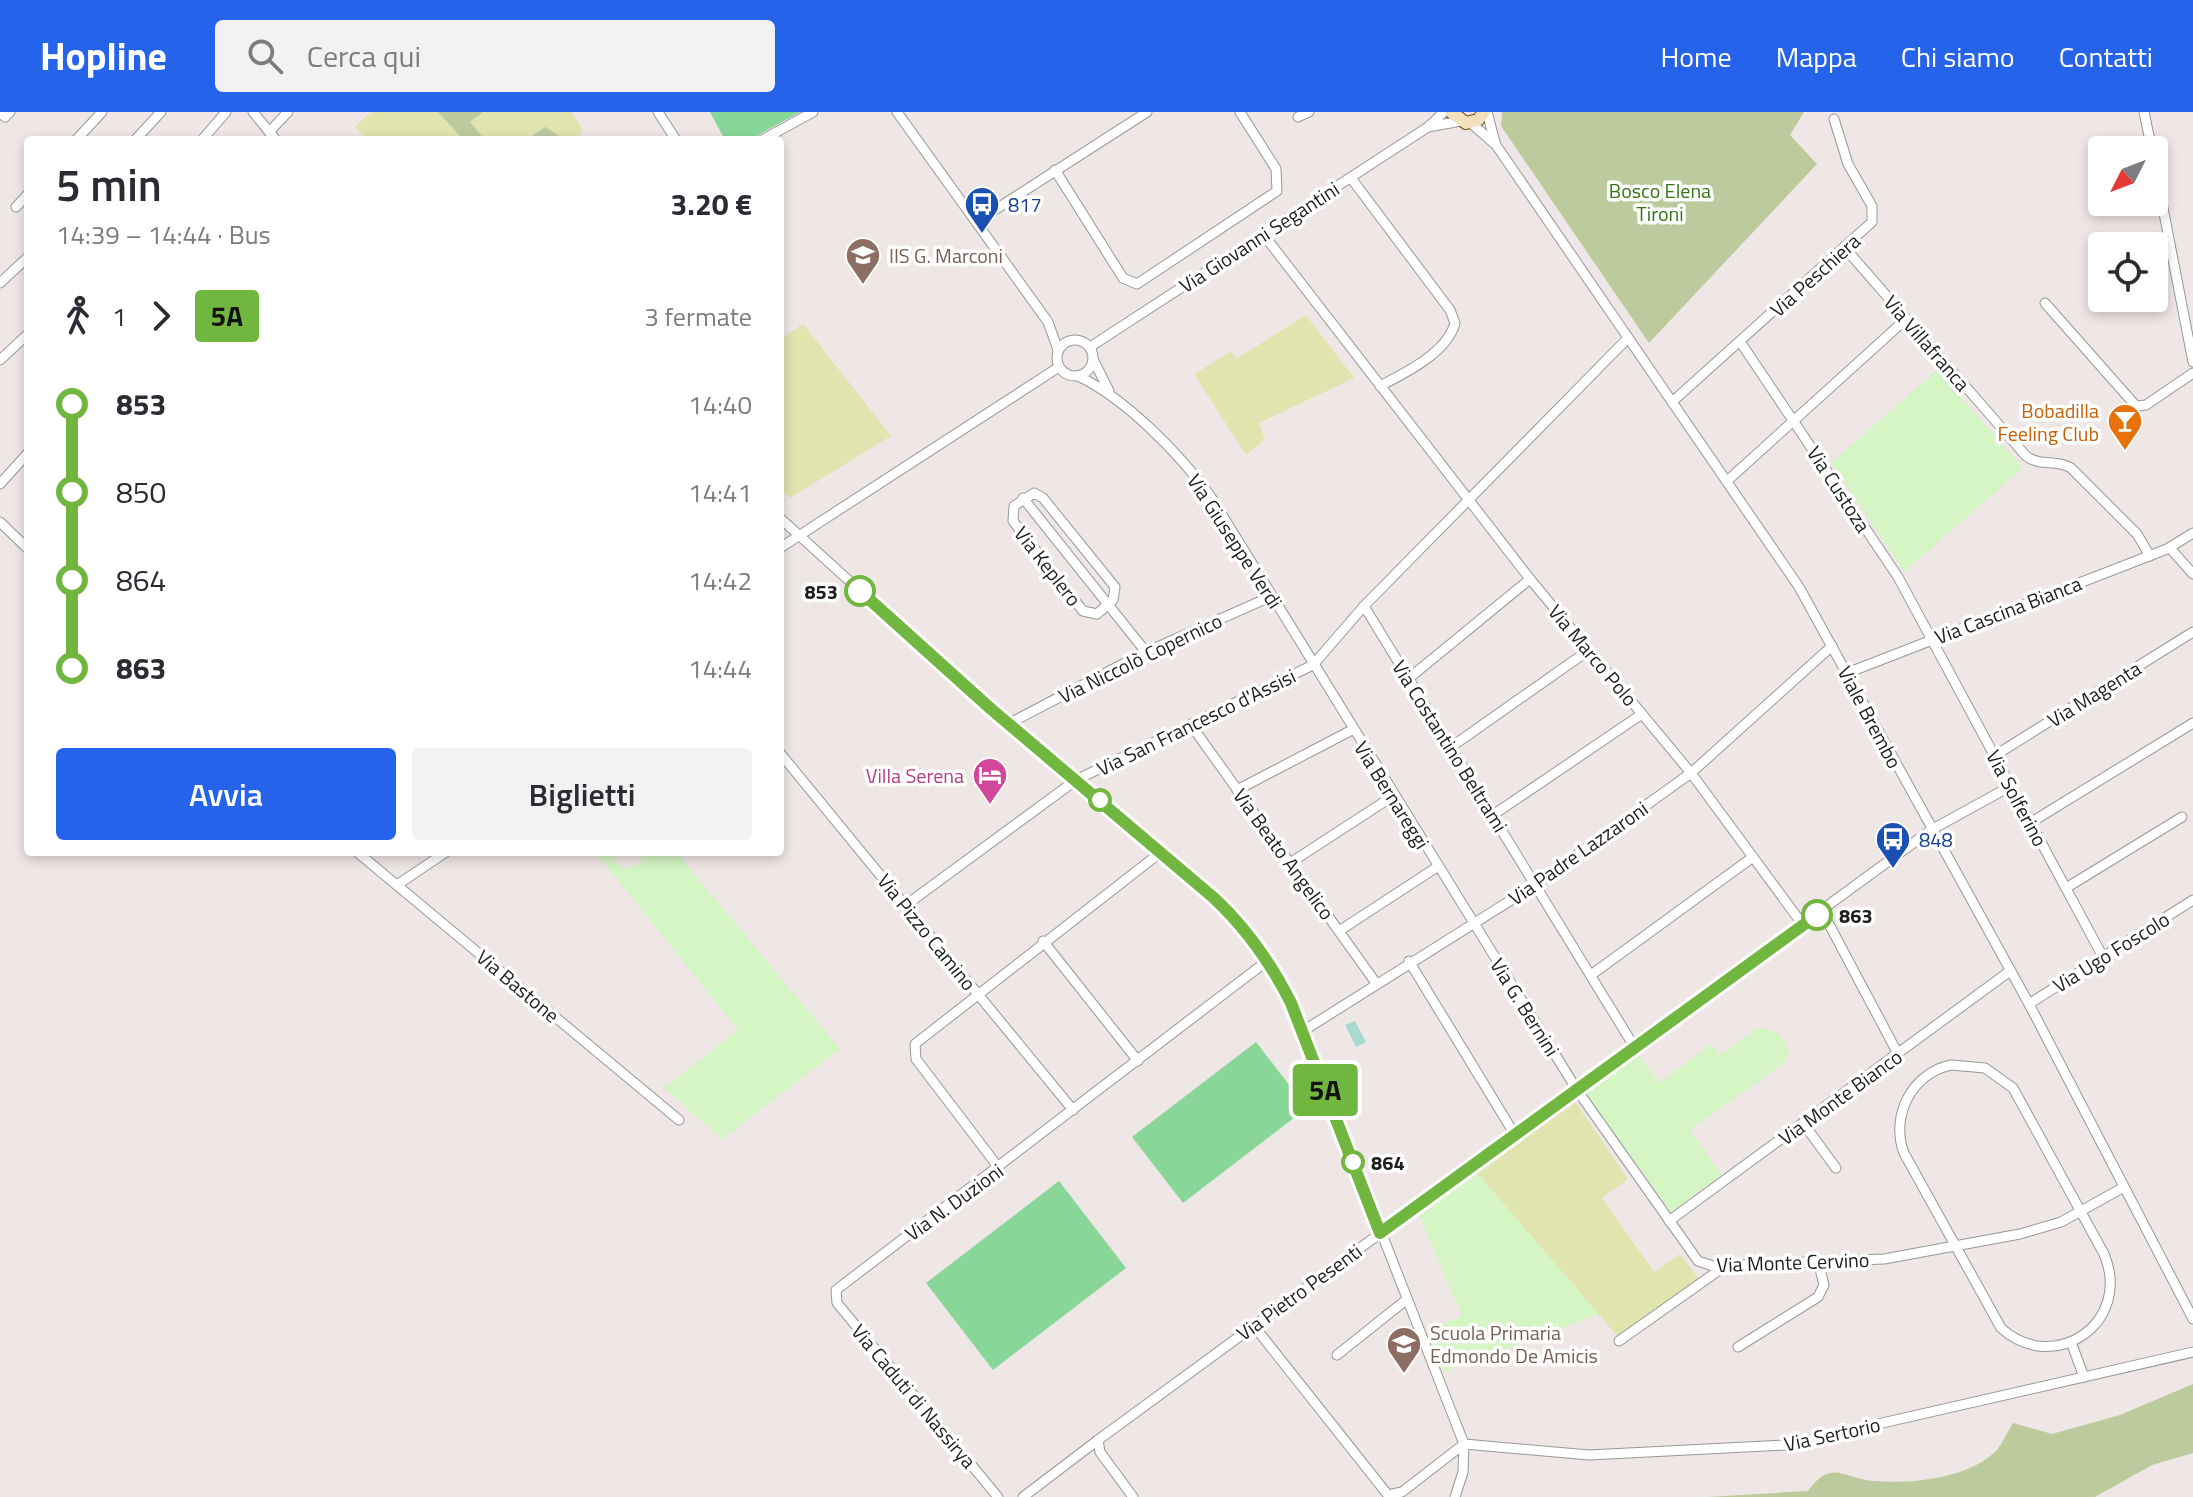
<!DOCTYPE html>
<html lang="it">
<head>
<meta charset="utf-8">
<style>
  body { margin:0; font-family:"Titillium Web",sans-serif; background:#f2f2f3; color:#2b2b33; height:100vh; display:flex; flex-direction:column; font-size:30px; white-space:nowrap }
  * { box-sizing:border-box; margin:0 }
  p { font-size:26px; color:#7c7c81 }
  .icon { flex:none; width:44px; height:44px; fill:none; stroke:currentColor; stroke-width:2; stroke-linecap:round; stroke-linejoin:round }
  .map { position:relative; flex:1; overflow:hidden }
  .panel { position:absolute; left:24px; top:24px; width:760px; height:720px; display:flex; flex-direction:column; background:#fff; border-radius:8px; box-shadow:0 4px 12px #0003 }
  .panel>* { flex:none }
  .badge { padding:0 16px; border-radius:6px; font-size:28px; line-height:52px }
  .needle { width:52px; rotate:228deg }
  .controls { position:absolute; left:2088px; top:24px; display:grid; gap:16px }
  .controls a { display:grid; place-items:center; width:80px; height:80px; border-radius:8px; background:#fff; box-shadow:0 4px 12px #0003; font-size:40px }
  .map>.badge { position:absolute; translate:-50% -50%; box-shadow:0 0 0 4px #fff }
  .legs { display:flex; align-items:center; gap:12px; height:88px; padding:0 32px; font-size:26px }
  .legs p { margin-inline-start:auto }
  .head { display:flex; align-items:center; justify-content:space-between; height:136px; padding:0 32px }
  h1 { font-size:44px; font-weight:600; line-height:60px }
  .primary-button { display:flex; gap:16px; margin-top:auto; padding:16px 32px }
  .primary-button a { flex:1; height:92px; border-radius:8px; background:#2563eb; color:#fff; font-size:32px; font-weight:600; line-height:92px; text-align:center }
  .primary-button a+a { background:#f2f2f3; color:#2b2b33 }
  ul { padding:0 32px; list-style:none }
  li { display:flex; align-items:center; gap:28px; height:88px; font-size:30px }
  li i { display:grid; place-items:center; width:12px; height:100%; margin:0 10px; background:currentColor }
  li i::after { content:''; width:20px; height:20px; margin:-10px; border:6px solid; border-radius:50%; background:#fff }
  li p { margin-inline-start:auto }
  li:first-child i { background:linear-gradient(#0000 50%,currentColor 0) }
  li:last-child i { background:linear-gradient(currentColor 50%,#0000 0) }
  header { display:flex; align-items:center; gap:48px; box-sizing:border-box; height:112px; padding:0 40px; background:#2563eb; color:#fff }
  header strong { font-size:38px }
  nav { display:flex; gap:44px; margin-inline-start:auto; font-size:28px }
  .search { width:560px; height:72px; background:#f2f2f3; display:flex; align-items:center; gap:20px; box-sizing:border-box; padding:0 28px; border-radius:8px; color:#7c7c81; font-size:30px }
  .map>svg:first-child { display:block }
  .grass { fill:#e0e4af }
  .forest { fill:#bdca9d }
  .park { fill:#d5f5c5 }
  .pitch { fill:#89d798 }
  .water { fill:#a9d8cf }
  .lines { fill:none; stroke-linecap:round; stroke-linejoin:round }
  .street-casing { stroke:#989898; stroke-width:11 }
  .secondary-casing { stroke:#6c4f0e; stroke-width:14 }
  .street { stroke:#fff; stroke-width:9 }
  .secondary { stroke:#f4e0bd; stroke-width:12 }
  .line-1-casing { stroke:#fff; stroke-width:18 }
  .line-1 { stroke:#71b73f; stroke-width:12 }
  .stop-1-dot { fill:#fff; stroke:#71b73f; stroke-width:4 }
  .labels { text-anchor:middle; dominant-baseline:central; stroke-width:7; stroke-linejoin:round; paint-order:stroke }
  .park-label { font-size:20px; fill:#347414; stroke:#fff }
  .transit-label { font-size:20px; fill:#164399; stroke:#fff; text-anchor:start }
  .street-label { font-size:20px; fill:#1e1e1e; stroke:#fff }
  .education-label { font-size:20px; fill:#785e54; stroke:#fff; text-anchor:start }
  .food-label { font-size:20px; fill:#c56008; stroke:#fff; text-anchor:end }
  .stop-label { font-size:20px; font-weight:bold; fill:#1e1e1e; stroke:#fff; text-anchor:start }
  .hotel-label { font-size:20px; fill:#b23c85; stroke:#fff; text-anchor:end }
</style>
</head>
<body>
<header>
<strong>Hopline</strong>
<div class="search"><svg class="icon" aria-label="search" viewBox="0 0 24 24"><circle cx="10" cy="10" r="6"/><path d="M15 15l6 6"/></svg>Cerca qui</div>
<nav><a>Home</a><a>Mappa</a><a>Chi siamo</a><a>Contatti</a></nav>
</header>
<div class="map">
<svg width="2193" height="1385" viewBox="0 0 2193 1385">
  <rect width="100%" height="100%" fill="#eee7e5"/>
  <g class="grass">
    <polygon points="371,0 438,0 464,28 366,28 355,15"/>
    <polygon points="483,0 572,0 583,19 576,28 560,28 561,25 540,17 525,28 485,28 470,10"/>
    <polygon points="1306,203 1354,266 1259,311 1265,327 1246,343 1194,262 1232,239 1236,247"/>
    <polygon points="803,212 891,324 790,386 780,376 780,227"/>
    <polygon points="1575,990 1628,1067 1602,1086 1654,1160 1680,1142 1699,1167 1618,1225 1476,1060"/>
  </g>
  <g class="forest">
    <polygon points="438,0 483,0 470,10 485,28 464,28"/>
    <polygon points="1502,0 1804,0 1790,23 1817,52 1649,231 1501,14"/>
    <polygon points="545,15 561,25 560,28 525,28"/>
    <path d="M2193,1272V1341L2152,1353L2095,1385H1707L1808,1379C1832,1346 1844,1367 1873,1369C1911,1372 1969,1367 1997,1338C2003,1330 2008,1319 2013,1311L2052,1322L2120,1303Z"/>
  </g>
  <g class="park">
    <polygon points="1937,258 2023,356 1904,460 1831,351"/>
    <polygon points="595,740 613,740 616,751 628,757 640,751 642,740 676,740 840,937 722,1027 664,976 738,918"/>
    <path d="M1758,916C1777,917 1784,923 1789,941L1783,952L1690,1018L1722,1063L1671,1100L1585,981L1638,942L1659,971L1711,932L1720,943Z"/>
    <polygon points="1476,1060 1599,1202 1444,1260 1427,1218 1462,1204 1418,1101"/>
  </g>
  <g class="pitch">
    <polygon points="710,0 800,0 749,28 725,28"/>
    <polygon points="1256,930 1307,996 1183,1091 1132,1025"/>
    <polygon points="1059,1069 1126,1156 993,1258 926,1171"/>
  </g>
  <polygon class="water" points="1355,909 1366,930 1356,935 1345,913"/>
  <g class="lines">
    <g class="street-casing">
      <g id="street">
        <polyline points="253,0 276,28"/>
        <polyline points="658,0 676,28"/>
        <polyline points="897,0 1048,210 1058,238"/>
        <polyline points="1487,0 1495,30"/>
        <polyline points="2144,0 2152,38"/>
        <polyline points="0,1 5,5 10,0"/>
        <polyline points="1298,5 1309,0"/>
        <polyline points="1471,11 1496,33 1799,475 2029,892 2193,1207"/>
        <polyline points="1428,15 1461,9"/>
        <polyline points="269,20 288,0"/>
        <polyline points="76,28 102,0"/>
        <polyline points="135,28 161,0"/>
        <polyline points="202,28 226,0"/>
        <polyline points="762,28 813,0"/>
        <polyline points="2154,50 2193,250"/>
        <polyline points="1055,58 1123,166 1137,172 1277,79 1276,57 1240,0"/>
        <path d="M1351,66L1450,198L1455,211C1447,241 1405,261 1380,274"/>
        <polyline points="16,95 28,82"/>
        <polyline points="976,110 1147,0"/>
        <polyline points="1263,122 1530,467 1691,661 1803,813"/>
        <path d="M1845,136L2026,344C2041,355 2056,347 2071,356L2137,422L2150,444"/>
        <polyline points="0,171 28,145"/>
        <polyline points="2045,191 2136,294 2146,293 2193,261"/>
        <circle cx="1075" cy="246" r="18"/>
        <polyline points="1741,231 1898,465 2103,845"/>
        <polyline points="1090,235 1428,15 1444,0"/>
        <polyline points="1093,247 1109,279"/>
        <polyline points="0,248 28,222"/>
        <path d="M1078,264C1125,286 1180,342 1211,385L1577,978L1698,1149L1713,1154L1884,1147L2020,1122L2061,1110L2124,1075"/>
        <polyline points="1672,290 1872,110 1872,94 1848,52 1834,7"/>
        <polyline points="1727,369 1905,208"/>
        <polyline points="0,372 28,341"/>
        <polygon points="1034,381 1043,386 1115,475 1113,488 1097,502 1083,499 1013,409 1014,394"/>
        <polyline points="1023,386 1146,540"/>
        <polyline points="780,406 966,575 1218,789 1267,849 1294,897 1464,1332 1463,1360 1455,1385"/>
        <polyline points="0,410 28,437"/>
        <polyline points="780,436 1059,255"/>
        <polyline points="2170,436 2193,462"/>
        <polyline points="1364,494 1635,936"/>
        <polyline points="1847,561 2167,437 2193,421"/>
        <polyline points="1408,567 1530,467"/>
        <polyline points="1008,612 1146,540 1272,484"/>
        <polyline points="1191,613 1376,871"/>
        <polyline points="1451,635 1589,538"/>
        <polyline points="780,641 1073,998"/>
        <polyline points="1994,644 2193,520"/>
        <polyline points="1237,678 1352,618"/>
        <polyline points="1493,703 1642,602"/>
        <polyline points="2030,711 2193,611"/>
        <polyline points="357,740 679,1008"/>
        <polyline points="1290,751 1393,684"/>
        <polyline points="397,773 446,740"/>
        <polyline points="2066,776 2182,705"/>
        <polyline points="906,793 1076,668 1313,553 1364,494 1628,226"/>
        <polyline points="1822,799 1898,942"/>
        <polyline points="1339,819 1437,755"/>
        <polyline points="1043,829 1138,949"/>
        <polyline points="1409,849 1515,1023"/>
        <polyline points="1591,863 1753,745"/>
        <polyline points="2029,892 2193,788"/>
        <polyline points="1303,919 1535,773 1691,661 1832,534"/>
        <path d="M1951,953L1985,956L2013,976L2104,1142C2133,1211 2054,1264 2001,1216L1904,1041C1890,1004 1912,961 1951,953Z"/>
        <polyline points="1803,1011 1836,1056"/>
        <polyline points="999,1056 916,947 915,932 1161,740"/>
        <polyline points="1669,1109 2010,859"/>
        <polyline points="1254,1214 1388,1383 1402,1380 1464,1332"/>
        <polyline points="1619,1229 1725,1154"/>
        <polyline points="2071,1230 2084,1265"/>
        <polyline points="1738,1235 1818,1185 1824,1173 1818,1149"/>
        <polyline points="1337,1243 1406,1188"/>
        <polyline points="1464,1332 1589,1343 1786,1333 2193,1240"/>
        <polyline points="998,1385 837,1191 836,1178 1267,849"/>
        <polyline points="1023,1385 1098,1328"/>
        <polyline points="1133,1385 1100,1340 1098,1328 1931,718 2011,674"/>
      </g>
    </g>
    <g class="secondary-casing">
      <polyline id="secondary" points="1451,0 1466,11 1478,8 1484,0"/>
    </g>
    <use href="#street" class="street"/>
    <use href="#secondary" class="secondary"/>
  </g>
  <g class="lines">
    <g class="line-1-casing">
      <path id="line-1" d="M860,479L991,597L1214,786C1246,816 1272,853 1291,891L1380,1121L1817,803"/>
    </g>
    <use href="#line-1" class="line-1"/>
  </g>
  <defs>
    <g id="bus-pin" transform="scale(1.8)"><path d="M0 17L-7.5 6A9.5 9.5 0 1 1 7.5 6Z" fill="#1a4fb4" stroke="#fff"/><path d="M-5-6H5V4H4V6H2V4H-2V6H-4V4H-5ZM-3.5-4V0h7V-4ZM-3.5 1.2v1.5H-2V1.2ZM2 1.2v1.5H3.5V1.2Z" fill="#fff"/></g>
    <g id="school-pin" transform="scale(1.8)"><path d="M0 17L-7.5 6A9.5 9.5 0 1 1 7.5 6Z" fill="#8d6e63" stroke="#fff"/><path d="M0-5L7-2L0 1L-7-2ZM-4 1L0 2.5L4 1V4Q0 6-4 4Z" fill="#fff"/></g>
    <g id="bar-pin" transform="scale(1.8)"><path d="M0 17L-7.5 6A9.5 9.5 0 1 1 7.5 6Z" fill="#e8710a" stroke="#fff"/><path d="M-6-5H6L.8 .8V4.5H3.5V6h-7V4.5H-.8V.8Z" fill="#fff"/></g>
    <g id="hotel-pin" transform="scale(1.8)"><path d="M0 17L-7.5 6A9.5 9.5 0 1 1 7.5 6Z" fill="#d1479c" stroke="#fff"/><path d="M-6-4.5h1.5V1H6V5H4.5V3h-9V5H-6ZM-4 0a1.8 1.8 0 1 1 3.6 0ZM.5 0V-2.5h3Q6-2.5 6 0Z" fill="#fff"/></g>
  </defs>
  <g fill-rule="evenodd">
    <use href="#bus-pin" x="982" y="92"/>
    <use href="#school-pin" x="863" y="143"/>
    <use href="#bar-pin" x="2125" y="309"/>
    <use href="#hotel-pin" x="990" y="663"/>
    <use href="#bus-pin" x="1893" y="727"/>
    <use href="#school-pin" x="1404" y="1232"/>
  </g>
  <g class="stop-1-dot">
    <circle cx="860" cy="479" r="14"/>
    <circle cx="1100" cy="688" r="10"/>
    <circle cx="1817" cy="803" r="14"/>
    <circle cx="1353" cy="1050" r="10"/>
  </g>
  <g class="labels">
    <g class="park-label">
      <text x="1660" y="78">Bosco Elena<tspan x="1660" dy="23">Tironi</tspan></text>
    </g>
    <g class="transit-label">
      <text x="1008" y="92">817</text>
      <text x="1919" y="727">848</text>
    </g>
    <g class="street-label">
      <text transform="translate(1259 125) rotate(-33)">Via Giovanni Segantini</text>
      <text transform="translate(1815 163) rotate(-42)">Via Peschiera</text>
      <text transform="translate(1927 231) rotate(49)">Via Villafranca</text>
      <text transform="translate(1839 377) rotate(57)">Via Custoza</text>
      <text transform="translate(1235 429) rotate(57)">Via Giuseppe Verdi</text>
      <text transform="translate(1048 454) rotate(52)">Via Keplero</text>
      <text transform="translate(2008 498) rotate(-21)">Via Cascina Bianca</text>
      <text transform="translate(1593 543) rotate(50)">Via Marco Polo</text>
      <text transform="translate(1140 546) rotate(-26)">Via Niccolò Copernico</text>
      <text transform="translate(2094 582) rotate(-32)">Via Magenta</text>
      <text transform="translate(1870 605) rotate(62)">Viale Brembo</text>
      <text transform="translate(1196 610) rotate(-26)">Via San Francesco d'Assisi</text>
      <text transform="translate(1450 634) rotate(58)">Via Costantino Beltrami</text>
      <text transform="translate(1392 683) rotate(58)">Via Bernareggi</text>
      <text transform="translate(2017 686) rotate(62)">Via Solferino</text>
      <text transform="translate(1578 741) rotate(-35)">Via Padre Lazzaroni</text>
      <text transform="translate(1284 742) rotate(54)">Via Beato Angelico</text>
      <text transform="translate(927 820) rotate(51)">Via Pizzo Camino</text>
      <text transform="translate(2111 840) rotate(-32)">Via Ugo Foscolo</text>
      <text transform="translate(518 874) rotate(40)">Via Bastone</text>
      <text transform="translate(1525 895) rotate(58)">Via G. Bernini</text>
      <text transform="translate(1840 985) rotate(-36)">Via Monte Bianco</text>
      <text transform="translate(954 1090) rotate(-36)">Via N. Duzioni</text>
      <text transform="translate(1793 1150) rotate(-2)">Via Monte Cervino</text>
      <text transform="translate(1299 1180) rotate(-36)">Via Pietro Pesenti</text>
      <text transform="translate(914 1284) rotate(50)">Via Caduti di Nassirya</text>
      <text transform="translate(1832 1322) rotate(-12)">Via Sertorio</text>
    </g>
    <g class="education-label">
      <text x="889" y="143">IIS G. Marconi</text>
      <text x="1430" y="1220">Scuola Primaria<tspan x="1430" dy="23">Edmondo De Amicis</tspan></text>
    </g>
    <g class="food-label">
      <text x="2099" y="298">Bobadilla<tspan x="2099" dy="23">Feeling Club</tspan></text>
    </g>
    <g class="stop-label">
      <text x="838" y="479" text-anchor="end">853</text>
      <text x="1839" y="803">863</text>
      <text x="1371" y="1050">864</text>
    </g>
    <g class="hotel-label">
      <text x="964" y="663">Villa Serena</text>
    </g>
  </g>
</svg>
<div class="controls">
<a><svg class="needle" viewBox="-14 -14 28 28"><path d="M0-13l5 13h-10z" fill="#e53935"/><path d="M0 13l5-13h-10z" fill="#7c7c81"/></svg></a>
<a><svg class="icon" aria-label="locate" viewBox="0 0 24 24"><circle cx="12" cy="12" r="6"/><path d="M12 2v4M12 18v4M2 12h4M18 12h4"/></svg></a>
</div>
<b class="badge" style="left:1325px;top:978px;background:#71b73f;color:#111">5A</b>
<section class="panel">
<div class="head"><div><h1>5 min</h1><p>14:39 – 14:44 · Bus</p></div><b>3.20 €</b></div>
<div class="legs"><svg class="icon" aria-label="walk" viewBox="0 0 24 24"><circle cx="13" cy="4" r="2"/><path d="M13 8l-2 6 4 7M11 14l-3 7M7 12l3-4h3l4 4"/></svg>1<svg class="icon" aria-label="forward" viewBox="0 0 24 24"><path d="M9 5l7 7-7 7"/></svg><b class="badge" style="background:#71b73f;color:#111">5A</b><p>3 fermate</p></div>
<ul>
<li><i style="color:#71b73f"></i><b>853</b><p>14:40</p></li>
<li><i style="color:#71b73f"></i><span>850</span><p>14:41</p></li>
<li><i style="color:#71b73f"></i><span>864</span><p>14:42</p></li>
<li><i style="color:#71b73f"></i><b>863</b><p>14:44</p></li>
</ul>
<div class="primary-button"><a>Avvia</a><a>Biglietti</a></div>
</section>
</div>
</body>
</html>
